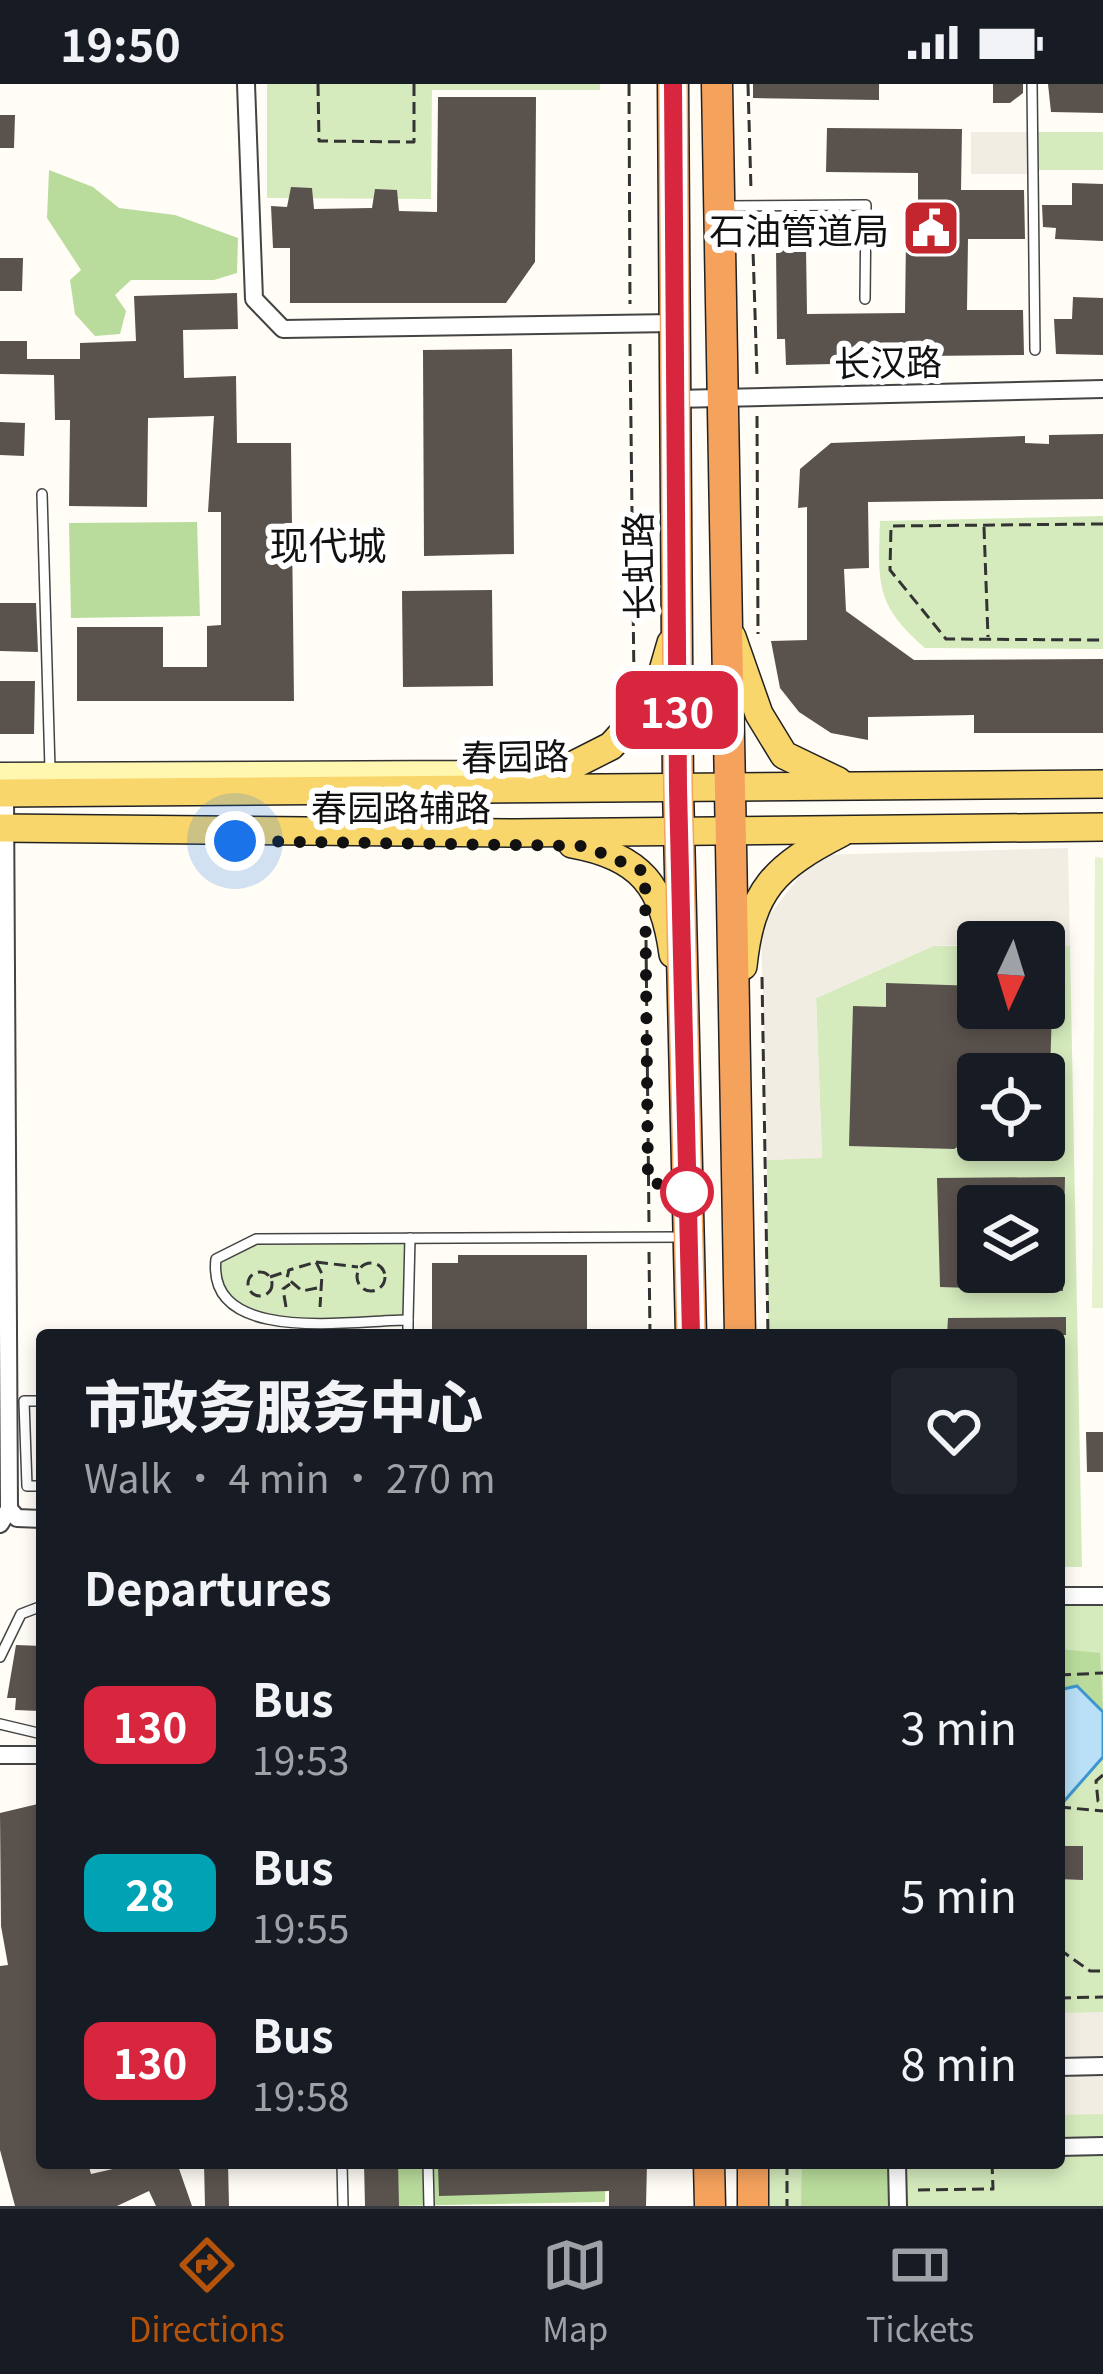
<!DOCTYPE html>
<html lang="en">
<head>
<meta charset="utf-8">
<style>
  body { margin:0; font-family:Georgia,"Noto Sans SC",serif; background:#20242c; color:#f1f3f6; height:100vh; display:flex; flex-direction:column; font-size:45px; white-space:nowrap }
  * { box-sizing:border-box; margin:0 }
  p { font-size:39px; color:#9ea1a6 }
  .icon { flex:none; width:66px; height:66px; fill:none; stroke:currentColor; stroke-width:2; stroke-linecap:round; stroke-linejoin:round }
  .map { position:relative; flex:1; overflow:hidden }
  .sheet { position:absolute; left:36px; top:1245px; width:1029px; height:840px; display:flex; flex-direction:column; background:#171b24; border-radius:12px; box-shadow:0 6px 18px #0003 }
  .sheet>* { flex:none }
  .badge { padding:0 24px; border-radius:18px; font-size:42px; line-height:78px }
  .needle { width:78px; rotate:184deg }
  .buttons { position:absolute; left:957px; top:837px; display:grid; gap:24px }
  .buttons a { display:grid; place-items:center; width:108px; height:108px; border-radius:12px; background:#171b24; box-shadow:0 6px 18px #0003; font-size:60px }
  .you { position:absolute; width:60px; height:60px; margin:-30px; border:9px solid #fff; border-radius:50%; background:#1a73e8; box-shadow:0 0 0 18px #1a73e833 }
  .map>.badge { position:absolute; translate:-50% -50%; box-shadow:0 0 0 6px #fff }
  h2 { padding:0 48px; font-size:45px; line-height:108px }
  .round { display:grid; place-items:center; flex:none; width:126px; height:126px; border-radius:12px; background:#20242c }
  .overview { display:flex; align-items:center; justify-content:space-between; height:204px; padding:0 48px }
  h1 { font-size:57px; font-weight:800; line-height:90px }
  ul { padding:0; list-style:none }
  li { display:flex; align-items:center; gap:36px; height:168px; padding:0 48px }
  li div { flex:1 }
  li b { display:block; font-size:45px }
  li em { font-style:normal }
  li .badge { min-width:132px; font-weight:700; text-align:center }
  .status { display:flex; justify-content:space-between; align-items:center; height:84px; padding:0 60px; background:#171b24; direction:ltr }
  .status svg { height:33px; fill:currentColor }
  .dock { display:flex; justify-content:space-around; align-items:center; height:168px; border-top:3px solid #363941; background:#171b24; font-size:33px; color:#9ea1a6 }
  .dock a { display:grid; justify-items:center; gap:6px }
  .dock .current { color:#b45309 }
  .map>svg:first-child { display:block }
  .green { fill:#d5ebbd; fill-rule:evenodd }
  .forest { fill:#b9dc9c }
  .pitch { fill:#e6f2cf }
  .plaza { fill:#f1ede2 }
  .water { fill:#b9e0f7; stroke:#3f96cf; stroke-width:3 }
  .building { fill:#5a524d; fill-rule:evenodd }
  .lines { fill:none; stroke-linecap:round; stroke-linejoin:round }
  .lane-casing { stroke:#444; stroke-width:12 }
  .street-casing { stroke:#444; stroke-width:20 }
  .secondary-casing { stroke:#333; stroke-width:27 }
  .primary-casing { stroke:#222; stroke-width:30 }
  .highway-casing { stroke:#222; stroke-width:33 }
  .path { stroke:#333; stroke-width:3; stroke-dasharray:12 6; stroke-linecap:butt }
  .lane { stroke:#fff; stroke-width:9 }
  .street { stroke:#fff; stroke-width:16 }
  .secondary { stroke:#fff6b0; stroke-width:24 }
  .primary { stroke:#f9d66b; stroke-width:27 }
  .highway { stroke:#f5a25d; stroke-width:30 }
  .line-casing { stroke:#fff; stroke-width:27 }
  .line { stroke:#d7263d; stroke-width:18 }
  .walk { stroke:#111; stroke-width:12; stroke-dasharray:0 21.6 }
  .stop-dot { fill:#fff; stroke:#d7263d; stroke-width:6 }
  .labels { text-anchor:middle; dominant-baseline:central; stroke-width:12; stroke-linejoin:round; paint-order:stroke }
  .poi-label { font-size:36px; fill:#111; stroke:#fff; text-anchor:end }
  .street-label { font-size:36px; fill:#111; stroke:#fff }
  .neighbourhood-label { font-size:39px; fill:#111; stroke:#fff }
</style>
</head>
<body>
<div class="status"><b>19:50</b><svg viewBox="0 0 49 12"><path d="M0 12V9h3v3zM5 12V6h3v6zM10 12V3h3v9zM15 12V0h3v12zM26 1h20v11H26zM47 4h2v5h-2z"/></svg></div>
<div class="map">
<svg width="1103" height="2122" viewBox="0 0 1103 2122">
  <rect width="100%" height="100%" fill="#fffdf5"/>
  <g class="green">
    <polygon points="267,0 600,0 600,6 432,6 431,115 267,114"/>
    <rect x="1033" y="48" width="70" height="38"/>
    <path d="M1103,432V565L925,564C875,520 878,500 880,437Z"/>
    <path d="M933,862H978V924H1044V862H1070L1082,1483H1059V1251H768L767,1076L822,1073L816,914ZM978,990H1044V1056H978ZM978,1122H1044V1188H978Z"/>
    <polygon points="410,1154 408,1236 259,1237 218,1206 216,1175 256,1155"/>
    <polygon points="1059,1511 1103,1512 1103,2122 753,2122 753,2079 1059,2079"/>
  </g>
  <g class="forest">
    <polygon points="49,86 93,103 119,124 175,131 238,154 237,189 214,196 131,196 115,211 126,227 120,250 95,252 75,230 70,196 81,186 47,134"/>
    <polygon points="197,438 200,532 71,534 69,439"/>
    <polygon points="1059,1565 1100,1569 1103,1628 1077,1602 1059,1606"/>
    <polygon points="384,2079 606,2079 605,2118 396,2122"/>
    <polygon points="802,2079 895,2079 895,2122 801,2122"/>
  </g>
  <polygon class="pitch" points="1095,773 1103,774 1103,1224 1092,1224"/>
  <g class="plaza">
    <rect x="971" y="48" width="62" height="42"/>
    <polygon points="1068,764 1070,862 1044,862 1044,858 933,862 816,914 822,1074 767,1076 761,842 816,771"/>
    <polygon points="1103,1928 1103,2030 1059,2031 1059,1929"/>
  </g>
  <polygon class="water" points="1077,1602 1103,1628 1103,1673 1059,1723 1059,1606"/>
  <g class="building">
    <polygon points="753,0 879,0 879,16 753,14"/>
    <polygon points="993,0 1023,0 1023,9 1010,19 993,19"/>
    <polygon points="1048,0 1103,0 1103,29 1051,28"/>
    <polygon points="438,13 536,13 535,178 506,219 290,219 290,164 273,164 271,122 287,123 291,103 312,104 314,125 372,124 375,105 397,106 399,127 437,128"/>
    <polygon points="0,31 15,31 14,64 0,64"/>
    <polygon points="827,44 962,45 961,106 1024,106 1025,155 968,155 967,226 1023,226 1024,271 833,273 833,280 786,281 785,255 777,255 776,164 806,164 807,230 905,229 906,156 918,144 918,89 826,88"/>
    <polygon points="1072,99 1103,100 1103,157 1055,155 1056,144 1043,143 1042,121 1072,121"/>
    <polygon points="0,174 23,174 22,207 0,207"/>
    <polygon points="237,209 238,245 183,246 184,294 236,292 237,359 291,359 294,617 77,617 77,543 163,543 163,583 207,583 207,542 221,541 221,428 208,428 214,332 148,334 147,423 69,422 70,336 55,336 54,291 0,290 0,257 27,257 27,275 80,275 80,259 136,257 134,212"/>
    <polygon points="1073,213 1103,214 1103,271 1056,270 1054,235 1072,235"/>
    <polygon points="512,265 514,470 424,472 423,266"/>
    <polygon points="0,338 25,339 24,372 0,371"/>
    <polygon points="1103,350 1103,415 868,418 869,484 844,485 846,527 914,576 1103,575 1103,649 974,649 974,631 868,633 868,656 831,649 799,628 780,604 771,557 807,556 807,423 798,424 800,385 831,359 1025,352 1025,359 1049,360 1049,351"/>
    <polygon points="492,506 493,602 403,603 402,507"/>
    <polygon points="0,519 36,519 38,568 0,567"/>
    <polygon points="0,597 35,597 34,650 0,650"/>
    <polygon points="886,899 978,902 978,924 1052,924 1050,990 978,990 978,1051 954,1065 849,1062 853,922 886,923"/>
    <path d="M1065,1093L1063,1207L940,1203L937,1094ZM978,1122H1044V1188H978Z"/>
    <polygon points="458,1171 587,1171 587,1251 432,1251 432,1179 458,1179"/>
    <polygon points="1066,1233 1066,1251 947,1251 948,1234"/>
    <polygon points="1086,1348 1103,1348 1103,1388 1087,1388"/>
    <polygon points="16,1561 42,1562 40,1627 15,1626 16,1614 7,1614"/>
    <polygon points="42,1719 42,2079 88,2079 91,2090 139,2079 177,2079 192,2122 156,2122 149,2107 117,2122 15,2122 0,2066 0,1882 8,1881 1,1842 0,1729"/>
    <polygon points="1059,1762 1083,1762 1083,1796 1059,1795"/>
    <polygon points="204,2079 228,2079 229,2122 205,2122"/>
    <polygon points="364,2079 398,2079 399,2122 365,2122"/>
    <polygon points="647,2079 646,2122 609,2122 609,2107 439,2112 438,2082"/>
  </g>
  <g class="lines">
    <g class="lane-casing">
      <g id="lane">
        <polyline points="1032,0 1035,266"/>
        <polyline points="725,122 866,121 865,215"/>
        <polyline points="42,410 50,685"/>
        <polyline points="408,1236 410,1154"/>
        <path d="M408,1251V1236C353,1236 206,1262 216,1175L256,1155L683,1153"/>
        <polyline points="42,1317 24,1317 27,1402 42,1402"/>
        <polyline points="0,1573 21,1530 42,1522"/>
        <polyline points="0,1640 42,1650"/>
        <polyline points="342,2079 343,2122"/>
        <polyline points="428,2079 429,2122"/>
      </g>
    </g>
    <g class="street-casing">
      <g id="street">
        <polyline points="246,0 254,215 283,245 674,239"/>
        <polyline points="674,315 1103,305"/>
        <polyline points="9,1425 17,1434 42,1435"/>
        <polyline points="0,1440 9,1425 5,709"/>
        <polyline points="1059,1512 1103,1512"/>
        <polyline points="0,1671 42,1671"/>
        <polyline points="1059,1983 1103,1982"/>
        <polyline points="1059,2063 1103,2062"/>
        <polyline points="897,2079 898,2122"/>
      </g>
    </g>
    <g class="secondary-casing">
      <polyline id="secondary" points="0,691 468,689 572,681"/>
    </g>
    <g class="primary-casing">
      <g id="primary">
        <polyline points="732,553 759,630 784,671 838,697"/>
        <polyline points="530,703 611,662 655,614 671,559"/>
        <polyline points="0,709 1103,700"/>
        <polyline points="0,744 515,749 1103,743"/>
        <path d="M572,760C640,772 664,802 673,870"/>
        <path d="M743,882C751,805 775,783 841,749"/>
      </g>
    </g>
    <g class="highway-casing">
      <g id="highway">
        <polyline points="673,0 678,704 691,1251"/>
        <polyline points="717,0 740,1251"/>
        <polyline points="709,2079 710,2122"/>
        <polyline points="753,2079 753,2122"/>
      </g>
    </g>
    <g class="path">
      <polyline points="318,0 319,57 414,58 414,0"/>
      <polyline points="629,0 630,220"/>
      <polyline points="748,0 751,106"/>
      <polyline points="752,134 757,292"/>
      <polyline points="630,260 634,598"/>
      <polyline points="757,332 758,550"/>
      <polyline points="1103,440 891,442 890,486 946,555 1103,556"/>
      <polyline points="984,443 988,553"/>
      <polyline points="646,856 649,1141"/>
      <polyline points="762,893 768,1251"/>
      <polyline points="649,1168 650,1251"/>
      <polyline points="316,1178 358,1183"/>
      <circle cx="371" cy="1193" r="14"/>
      <circle cx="260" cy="1200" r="12"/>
      <polyline points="270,1193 288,1187"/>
      <polyline points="317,1204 302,1207 287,1194 289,1186 316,1178 322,1190 320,1223"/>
      <polyline points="286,1223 283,1205 290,1200"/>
      <polyline points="1059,1591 1103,1589"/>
      <polyline points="1103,1691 1096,1697 1098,1717 1103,1720"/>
      <polyline points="1059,1723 1103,1727"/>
      <polyline points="1059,1865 1090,1887 1103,1887"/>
      <polyline points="1059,1914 1103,1913"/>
      <polyline points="787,2079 787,2122"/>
      <polyline points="918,2106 993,2105 992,2079"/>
    </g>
    <use href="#lane" class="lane"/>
    <use href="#street" class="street"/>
    <use href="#secondary" class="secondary"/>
    <use href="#primary" class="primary"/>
    <use href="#highway" class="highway"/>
  </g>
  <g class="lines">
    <g class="line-casing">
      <polyline id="line" points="673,0 678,704 691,1251"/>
    </g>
    <use href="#line" class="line"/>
    <polyline class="walk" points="235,757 585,762 645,788 648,1097 687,1108"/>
  </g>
  <defs>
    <g id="civic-square" transform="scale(3)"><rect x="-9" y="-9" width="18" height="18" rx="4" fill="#c4262e" stroke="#fff"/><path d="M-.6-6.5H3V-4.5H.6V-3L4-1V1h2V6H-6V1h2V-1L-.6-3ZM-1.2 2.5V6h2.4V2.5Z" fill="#fff"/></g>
  </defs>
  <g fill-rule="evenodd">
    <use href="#civic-square" x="931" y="144"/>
  </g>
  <circle class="stop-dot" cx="687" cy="1108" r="24"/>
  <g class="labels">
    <g class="poi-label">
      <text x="889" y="144">石油管道局</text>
    </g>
    <g class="street-label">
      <text transform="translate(888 276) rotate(-1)">长汉路</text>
      <text transform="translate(636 482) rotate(-91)">长虹路</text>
      <text transform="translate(515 670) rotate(-1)">春园路</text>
      <text x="401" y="721">春园路辅路</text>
    </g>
    <g class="neighbourhood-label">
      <text x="328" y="459">现代城</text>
    </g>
  </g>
</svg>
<div class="buttons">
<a><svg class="needle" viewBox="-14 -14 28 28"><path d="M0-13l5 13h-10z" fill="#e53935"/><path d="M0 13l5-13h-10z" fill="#9ea1a6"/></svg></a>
<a><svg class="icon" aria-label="locate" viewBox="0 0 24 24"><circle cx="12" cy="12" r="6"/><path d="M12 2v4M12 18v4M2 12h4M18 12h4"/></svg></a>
<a><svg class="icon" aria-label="layers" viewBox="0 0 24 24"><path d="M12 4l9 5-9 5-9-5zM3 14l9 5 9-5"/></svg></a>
</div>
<div class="you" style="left:235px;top:757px"></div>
<b class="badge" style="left:677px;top:626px;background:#d7263d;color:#fff">130</b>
<section class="sheet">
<div class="overview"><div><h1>市政务服务中心</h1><p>Walk · 4 min · 270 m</p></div><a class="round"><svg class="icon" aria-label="heart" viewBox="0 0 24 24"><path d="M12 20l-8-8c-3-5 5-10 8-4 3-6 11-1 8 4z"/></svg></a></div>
<h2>Departures</h2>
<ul>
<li><span class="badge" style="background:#d7263d;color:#fff">130</span><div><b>Bus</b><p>19:53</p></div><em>3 min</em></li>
<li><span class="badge" style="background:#00a3b4;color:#fff">28</span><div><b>Bus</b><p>19:55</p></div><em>5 min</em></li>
<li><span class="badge" style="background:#d7263d;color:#fff">130</span><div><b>Bus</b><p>19:58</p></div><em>8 min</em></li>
</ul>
</section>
</div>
<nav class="dock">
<a class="current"><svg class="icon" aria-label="directions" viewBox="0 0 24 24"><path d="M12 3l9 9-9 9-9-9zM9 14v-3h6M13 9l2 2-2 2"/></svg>Directions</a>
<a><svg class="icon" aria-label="map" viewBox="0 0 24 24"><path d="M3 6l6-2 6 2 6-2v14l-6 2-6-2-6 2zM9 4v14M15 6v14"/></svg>Map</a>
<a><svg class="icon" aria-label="tickets" viewBox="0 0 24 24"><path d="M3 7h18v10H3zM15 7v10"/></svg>Tickets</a>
</nav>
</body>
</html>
